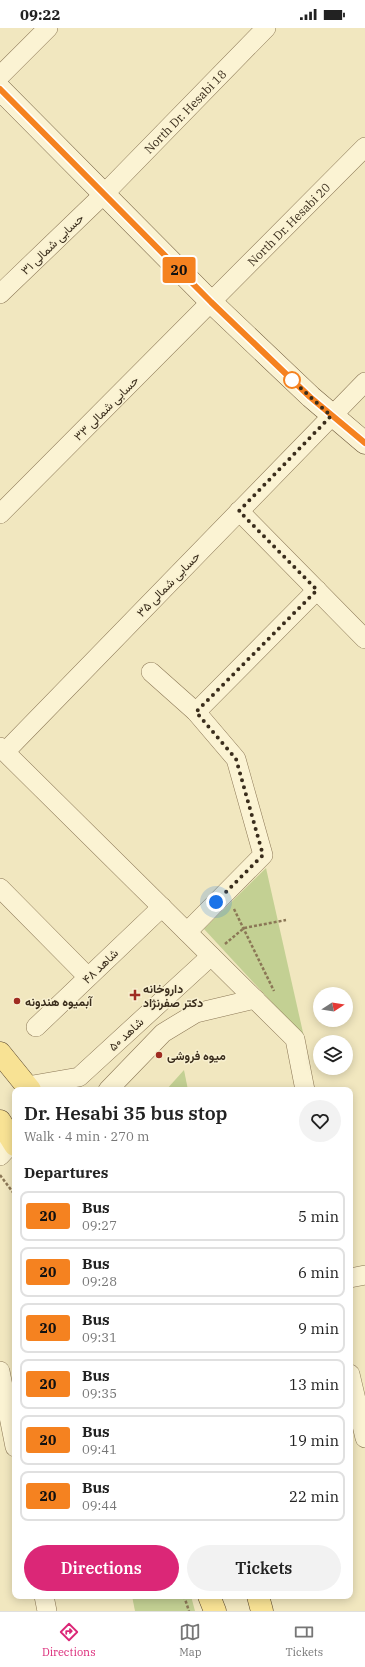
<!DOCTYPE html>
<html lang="en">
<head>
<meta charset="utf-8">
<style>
  body { margin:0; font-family:"IBM Plex Serif",Vazirmatn,serif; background:#f2f2f2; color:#222; height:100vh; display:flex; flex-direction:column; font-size:15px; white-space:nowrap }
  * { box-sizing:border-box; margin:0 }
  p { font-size:13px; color:#767676 }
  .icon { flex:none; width:22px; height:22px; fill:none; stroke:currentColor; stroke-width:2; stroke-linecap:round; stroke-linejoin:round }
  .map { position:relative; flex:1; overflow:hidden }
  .drawer { position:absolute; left:12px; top:1059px; width:341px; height:512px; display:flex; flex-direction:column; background:#fff; border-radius:8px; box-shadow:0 2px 10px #0003 }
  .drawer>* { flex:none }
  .badge { padding:0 8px; border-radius:3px; font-size:14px; line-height:26px }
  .needle { width:26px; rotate:78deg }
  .buttons { position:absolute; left:313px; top:959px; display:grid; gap:8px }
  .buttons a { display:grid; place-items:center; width:40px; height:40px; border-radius:50%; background:#fff; box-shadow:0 2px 10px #0003; font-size:20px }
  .you { position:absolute; width:20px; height:20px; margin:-10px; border:3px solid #fff; border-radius:50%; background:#1a73e8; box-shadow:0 0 0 6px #1a73e833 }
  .map>.badge { position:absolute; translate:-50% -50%; box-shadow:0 0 0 2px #fff }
  h2 { padding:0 12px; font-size:15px; line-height:36px }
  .round { display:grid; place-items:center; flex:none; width:42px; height:42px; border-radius:21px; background:#f2f2f2 }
  .summary { display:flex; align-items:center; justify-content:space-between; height:68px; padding:0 12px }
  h1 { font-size:19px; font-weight:600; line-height:30px }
  .primary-button { display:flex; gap:8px; margin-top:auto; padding:8px 12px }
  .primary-button a { flex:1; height:46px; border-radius:24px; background:#db2777; color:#fff; font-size:16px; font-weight:600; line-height:46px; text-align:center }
  .primary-button a+a { background:#f2f2f2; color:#222 }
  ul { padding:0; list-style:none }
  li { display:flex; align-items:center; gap:12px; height:50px; margin:0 8px 6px; padding:0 4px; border:2px solid #e0e0e0; border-radius:8px }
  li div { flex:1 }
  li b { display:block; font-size:15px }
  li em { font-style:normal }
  li .badge { min-width:44px; font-weight:700; text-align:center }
  .status { display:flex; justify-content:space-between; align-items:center; height:28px; padding:0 20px; background:#fff; direction:ltr }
  .status svg { height:11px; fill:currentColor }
  .tabs { display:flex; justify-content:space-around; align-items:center; height:56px; border-top:1px solid #e0e0e0; background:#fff; font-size:11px; color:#767676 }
  .tabs a { display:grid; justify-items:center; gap:2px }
  .tabs .current { color:#db2777 }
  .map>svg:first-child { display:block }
  .green { fill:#c3d093 }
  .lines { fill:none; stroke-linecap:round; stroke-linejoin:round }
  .street-casing { stroke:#8b7756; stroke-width:20 }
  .secondary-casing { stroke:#6d5839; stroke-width:23 }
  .primary-casing { stroke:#59452b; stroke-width:23 }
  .path { stroke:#8b7756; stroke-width:2.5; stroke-dasharray:3 2; stroke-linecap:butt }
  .street { stroke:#fbf3d3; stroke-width:19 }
  .secondary { stroke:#fbf3d3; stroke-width:22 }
  .primary { stroke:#f8e294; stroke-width:22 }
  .line-casing { stroke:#fff; stroke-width:9 }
  .line { stroke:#f58220; stroke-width:6 }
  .walk { stroke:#3a2d1c; stroke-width:4; stroke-dasharray:0 7.2 }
  .stop-dot { fill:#fff; stroke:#f58220; stroke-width:2 }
  .poi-dot { fill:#9f2c21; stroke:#f8f0d0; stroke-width:1.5 }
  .labels { text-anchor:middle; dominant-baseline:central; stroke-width:3; stroke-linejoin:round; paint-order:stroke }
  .street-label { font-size:12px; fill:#3a2d1c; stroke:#f8f0d0 }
  .poi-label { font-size:12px; font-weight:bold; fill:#3a2d1c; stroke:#f8f0d0; text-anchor:start }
</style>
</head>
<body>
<div class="status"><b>09:22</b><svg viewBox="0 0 49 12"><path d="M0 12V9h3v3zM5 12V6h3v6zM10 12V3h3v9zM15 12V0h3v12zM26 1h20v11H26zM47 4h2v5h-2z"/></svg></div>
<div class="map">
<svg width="365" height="1583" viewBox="0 0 365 1583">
  <rect width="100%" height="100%" fill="#f1e7bf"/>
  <g class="green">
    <polygon points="266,840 304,1009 204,901"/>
    <polygon points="184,1042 188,1062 166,1062"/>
    <polygon points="132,1568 191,1568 195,1583 135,1583"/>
  </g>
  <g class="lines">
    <g class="street-casing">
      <g id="street">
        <polyline points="0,48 48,0"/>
        <path id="s1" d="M0,266L104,166L266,0"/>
        <polyline points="239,483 365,611"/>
        <path id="s2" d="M0,486L365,119"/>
        <polyline points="151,644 196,684 236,731 263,827 187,904"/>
        <polyline points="196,684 317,562"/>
        <polyline points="0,719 295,1011 305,1062"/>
        <polyline points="5,724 365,354"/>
        <polyline points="0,860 88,949"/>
        <polyline points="36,999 162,879"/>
        <polyline points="27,1058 79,1049 211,928"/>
        <polyline points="108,1062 163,1005 196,985 255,971"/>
        <polyline points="0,1128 13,1114"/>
        <polyline points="350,1250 365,1247"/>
        <polyline points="0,1343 15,1419"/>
        <polyline points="350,1346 365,1410"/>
        <polyline points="44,1568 47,1583"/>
      </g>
    </g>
    <g class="secondary-casing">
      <polyline id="secondary" points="0,61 211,274 311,369 365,415"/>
    </g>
    <g class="primary-casing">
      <g id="primary">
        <polyline points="0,1025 30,1062"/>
        <polyline points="0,1093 15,1117"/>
        <polyline points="209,1568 215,1583"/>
        <polyline points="258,1568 262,1583"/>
      </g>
    </g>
    <g class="path">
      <polyline points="234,881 274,963"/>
      <polyline points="225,916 244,900 286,892"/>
      <polyline points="0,1147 15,1167"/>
      <polyline points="184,1568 189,1583"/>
    </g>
    <use href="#street" class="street"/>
    <use href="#secondary" class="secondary"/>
    <use href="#primary" class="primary"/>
  </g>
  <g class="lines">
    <g class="line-casing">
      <polyline id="line" points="0,61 211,274 310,369 365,415"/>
    </g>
    <use href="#line" class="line"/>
    <polyline class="walk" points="216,874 263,827 236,731 196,684 317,562 239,483 331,388 292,352"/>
  </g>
  <circle class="stop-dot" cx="292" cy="352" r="8"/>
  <g class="poi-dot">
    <path d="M133 961h4v4h4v4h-4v4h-4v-4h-4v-4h4z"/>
    <circle cx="17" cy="973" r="4"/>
    <circle cx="159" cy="1027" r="4"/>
  </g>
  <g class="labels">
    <g class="street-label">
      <text stroke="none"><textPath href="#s1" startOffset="260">North Dr. Hesabi 18</textPath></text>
      <text stroke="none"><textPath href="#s2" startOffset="409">North Dr. Hesabi 20</textPath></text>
      <text transform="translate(52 216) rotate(-44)">حسابی شمالی ۳۱</text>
      <text transform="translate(106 380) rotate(-45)">حسابی شمالی ۳۳</text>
      <text transform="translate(168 556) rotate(-46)">حسابی شمالی ۳۵</text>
      <text transform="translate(100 938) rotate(-44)">شاهد ۴۸</text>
      <text transform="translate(126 1006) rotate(-43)">شاهد ۵۰</text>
    </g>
    <g class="poi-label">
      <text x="143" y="960">داروخانه<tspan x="143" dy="14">دکتر صفرنژاد</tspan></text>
      <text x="25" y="973">آبمیوه هندونه</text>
      <text x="167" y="1027">میوه فروشی</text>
    </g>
  </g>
</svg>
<div class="buttons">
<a><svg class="needle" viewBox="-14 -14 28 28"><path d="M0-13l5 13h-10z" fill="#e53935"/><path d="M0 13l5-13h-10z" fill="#767676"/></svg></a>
<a><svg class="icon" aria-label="layers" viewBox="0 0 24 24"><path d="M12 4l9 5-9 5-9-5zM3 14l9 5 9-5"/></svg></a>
</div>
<div class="you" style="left:216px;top:874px"></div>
<b class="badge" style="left:179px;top:242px;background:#f58220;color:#111">20</b>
<section class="drawer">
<div class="summary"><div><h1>Dr. Hesabi 35 bus stop</h1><p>Walk · 4 min · 270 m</p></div><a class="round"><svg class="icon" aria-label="heart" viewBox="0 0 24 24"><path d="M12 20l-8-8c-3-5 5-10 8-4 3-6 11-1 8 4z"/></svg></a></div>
<h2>Departures</h2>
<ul>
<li><span class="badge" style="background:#f58220;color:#111">20</span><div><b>Bus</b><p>09:27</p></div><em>5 min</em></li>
<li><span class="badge" style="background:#f58220;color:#111">20</span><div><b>Bus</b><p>09:28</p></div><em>6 min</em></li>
<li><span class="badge" style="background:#f58220;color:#111">20</span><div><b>Bus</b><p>09:31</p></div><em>9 min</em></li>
<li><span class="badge" style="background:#f58220;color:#111">20</span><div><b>Bus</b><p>09:35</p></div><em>13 min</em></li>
<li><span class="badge" style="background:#f58220;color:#111">20</span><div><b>Bus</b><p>09:41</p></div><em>19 min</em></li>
<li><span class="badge" style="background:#f58220;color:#111">20</span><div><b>Bus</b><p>09:44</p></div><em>22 min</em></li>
</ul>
<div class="primary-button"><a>Directions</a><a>Tickets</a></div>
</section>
</div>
<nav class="tabs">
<a class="current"><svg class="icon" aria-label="directions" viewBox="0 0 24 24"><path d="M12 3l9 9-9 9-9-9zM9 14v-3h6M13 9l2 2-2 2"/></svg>Directions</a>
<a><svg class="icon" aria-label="map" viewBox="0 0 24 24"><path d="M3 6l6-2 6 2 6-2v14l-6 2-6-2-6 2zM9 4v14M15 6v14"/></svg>Map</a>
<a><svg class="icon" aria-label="tickets" viewBox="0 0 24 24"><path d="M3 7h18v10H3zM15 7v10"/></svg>Tickets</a>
</nav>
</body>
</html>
